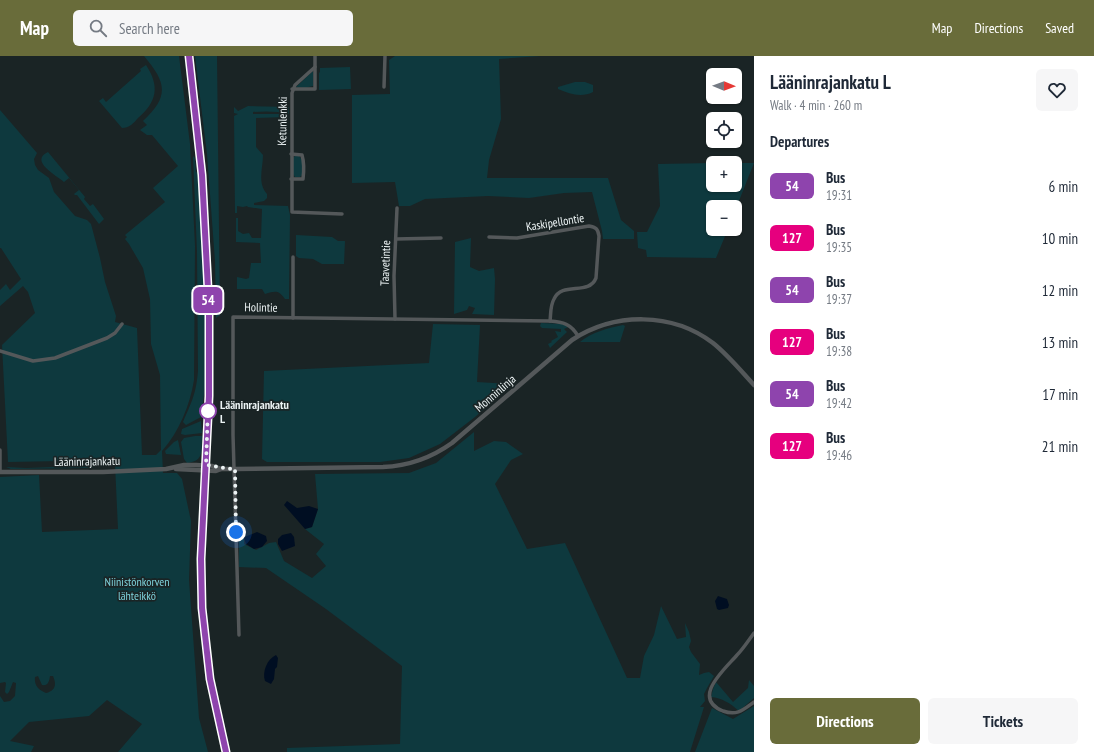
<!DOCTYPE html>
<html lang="en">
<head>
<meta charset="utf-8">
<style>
  body { margin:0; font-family:"PT Sans Narrow",sans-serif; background:#f6f6f7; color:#1f2937; height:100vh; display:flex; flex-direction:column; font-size:15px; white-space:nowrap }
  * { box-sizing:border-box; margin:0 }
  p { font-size:13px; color:#747a83 }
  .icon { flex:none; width:22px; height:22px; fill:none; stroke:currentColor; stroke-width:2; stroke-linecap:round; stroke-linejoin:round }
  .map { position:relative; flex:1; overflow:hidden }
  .panel { display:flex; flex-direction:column; background:#fff; width:340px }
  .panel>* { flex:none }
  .badge { padding:0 8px; border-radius:6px; font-size:14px; line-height:26px }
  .needle { width:26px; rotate:91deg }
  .buttons { position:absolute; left:706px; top:12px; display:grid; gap:8px }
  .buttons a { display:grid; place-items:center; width:36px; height:36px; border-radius:6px; background:#fff; box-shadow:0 1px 3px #0004; font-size:20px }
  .you { position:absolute; width:20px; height:20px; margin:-10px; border:3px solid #fff; border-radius:50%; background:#1a73e8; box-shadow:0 0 0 6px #1a73e833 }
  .map>.badge { position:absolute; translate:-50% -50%; box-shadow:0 0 0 2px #fff }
  h2 { padding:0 16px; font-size:15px; line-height:36px }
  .round { display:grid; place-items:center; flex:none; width:42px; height:42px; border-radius:6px; background:#f6f6f7 }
  .head { display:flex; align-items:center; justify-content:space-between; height:68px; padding:0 16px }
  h1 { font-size:19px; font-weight:700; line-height:30px }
  .button { display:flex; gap:8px; margin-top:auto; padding:8px 16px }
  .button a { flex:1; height:46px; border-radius:6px; background:#696c3a; color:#fff; font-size:16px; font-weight:700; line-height:46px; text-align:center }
  .button a+a { background:#f6f6f7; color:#1f2937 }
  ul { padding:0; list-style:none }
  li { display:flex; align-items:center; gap:12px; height:52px; padding:0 16px }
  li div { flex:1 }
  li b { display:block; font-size:15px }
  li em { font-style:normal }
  li .badge { min-width:44px; font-weight:700; text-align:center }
  header { display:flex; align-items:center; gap:24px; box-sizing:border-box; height:56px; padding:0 20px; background:#696c3a; color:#fff }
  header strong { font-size:19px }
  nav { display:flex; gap:22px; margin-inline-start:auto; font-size:14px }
  .search { width:280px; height:36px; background:#f6f6f7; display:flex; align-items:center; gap:10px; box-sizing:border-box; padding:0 14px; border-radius:6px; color:#747a83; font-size:15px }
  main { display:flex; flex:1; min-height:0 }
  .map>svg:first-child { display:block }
  .green { fill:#0e393e; fill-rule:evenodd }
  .water { fill:#000e22 }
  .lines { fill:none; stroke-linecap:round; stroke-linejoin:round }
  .minor { stroke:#54585a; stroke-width:3.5 }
  .tertiary { stroke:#54585a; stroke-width:4.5 }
  .secondary { stroke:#70777a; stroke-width:5 }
  .line-casing { stroke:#fff; stroke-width:9 }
  .line { stroke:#8e44ad; stroke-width:6 }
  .walk { stroke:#ecf3f4; stroke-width:4; stroke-dasharray:0 7.2 }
  .stop-dot { fill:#fff; stroke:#8e44ad; stroke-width:2 }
  .labels { text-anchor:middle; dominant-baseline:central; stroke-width:3.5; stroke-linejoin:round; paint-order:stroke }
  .street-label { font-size:12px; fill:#ecf3f4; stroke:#1a2425 }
  .stop-label { font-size:12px; font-weight:bold; fill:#ecf3f4; stroke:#1a2425; text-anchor:start }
  .park-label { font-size:12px; fill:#7ed2db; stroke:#1a2425 }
</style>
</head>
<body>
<header>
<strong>Map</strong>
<div class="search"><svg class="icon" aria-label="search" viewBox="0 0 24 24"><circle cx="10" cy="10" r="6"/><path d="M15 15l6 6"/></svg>Search here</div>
<nav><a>Map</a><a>Directions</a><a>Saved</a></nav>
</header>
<main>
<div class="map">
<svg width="754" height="696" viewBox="0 0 754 696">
  <rect width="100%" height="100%" fill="#1a2425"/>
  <g class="green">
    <path d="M144,0H179L190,88L195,190L194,324C190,349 179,376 162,395L163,417H177L182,423L191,465L189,524L199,662L208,696H118L142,668L107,644L89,660L29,666L10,685L34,690L31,696H0V640L4,646L10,645L15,640L16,627L13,626L9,636L7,638L5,636L6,627L5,626L0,627V421L39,419L42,476L118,473L115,408C104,409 95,412 83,412L11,413L6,411L26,412L83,410L116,407L115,404L8,406L2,289L35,257L28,236L23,230L0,250V234L6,228L10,234L21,223L1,192H0V54L37,97L34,103L35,109L38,114L49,122L54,136L75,160L87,164L91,168L100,202L105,226L116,260L115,266L137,272L142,399H156L161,394L160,319L151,288L150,243L143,212L129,188L125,183L127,181L125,179L165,146L153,132L178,110L152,79H147L140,74L147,69L143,65C170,40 166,26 144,0ZM38,620L42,629C48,630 49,626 50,620H53C57,629 55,635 46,637C38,634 34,629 35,621Z"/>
    <polygon points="195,0 217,0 220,259 216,262 215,205 207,98"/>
    <polygon points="395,0 541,0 499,3 501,63 489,104 487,122 608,122 621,164 634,175 634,183 603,183 602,175 592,136 564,137 529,142 488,140 425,143 410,150 399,150 395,126 352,127 352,39 390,38 389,4"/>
    <path d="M146,9C160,30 157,46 138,62C134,67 129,72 122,72L99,45L103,42L106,46L141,15L140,13Z"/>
    <polygon points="350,11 351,33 319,34 319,17 320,16 320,12"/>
    <polygon points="313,15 313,30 305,32 296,31"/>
    <path d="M575,26H585L593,29V36C581,42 570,38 558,33V31Z"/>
    <path d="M248,50L289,51V58C277,55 265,55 253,56V58H284L286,61L256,62V91L263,99C263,112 257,127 267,138V142L264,145L254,147V149L288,150L290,159L289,243H285C278,234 276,235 265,238L262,233H237V221L246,223L249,222L251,207H261L260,187L236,186V162H238V175L243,178L249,177L252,182H261L262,153L248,151L247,150L243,151L237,150V157H235L234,60L238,58L234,57V51L238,55Z"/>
    <path d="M48,96L85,141L84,143L90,150L93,148L104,163L99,168L77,139H75L74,138L79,134L69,122L64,126C56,119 29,105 48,96Z"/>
    <path d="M193,100L195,102L196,116L200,117C204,188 208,260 205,331C204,341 202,351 201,361L186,369L183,366C192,345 196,338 198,315L197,196Z"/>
    <polygon points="295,100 299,100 302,104 302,119 300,121 295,121 293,118 293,102"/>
    <polygon points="713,107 713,129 735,129 735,107 754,107 735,155 735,151 713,151 713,173 728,173 716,202 647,201 646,194 638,192 637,176 647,176 660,150 658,108"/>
    <polygon points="296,179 332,181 338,185 345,185 344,208 322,208 313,203 299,202 296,200"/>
    <polygon points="471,182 470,211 479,215 494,212 495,223 494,259 472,258 475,252 469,250 467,254 454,258 455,186"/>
    <polygon points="541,267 562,268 568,271 564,273 567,276 550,292 548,288 552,286 551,285 558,281 555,275 561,276 561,273 542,272 540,270"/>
    <polygon points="433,268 480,269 477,326 512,328 475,361 440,388 409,402 380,406 267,406 262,403 264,315 429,307"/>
    <path d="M623,269L625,270L620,286H580C592,276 608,272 623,269Z"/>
    <polygon points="201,365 202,377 185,379 181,378 182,373"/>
    <polygon points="474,376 474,395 494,385 506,386 523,398 511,404 495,428 527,493 565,487 627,622 640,622 644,600 654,579 661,550 677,583 686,581 685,567 689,576 691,585 689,591 691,596 700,608 699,619 704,617 709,616 714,620 707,632 704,638 705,645 700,651 704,651 690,696 287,696 287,692 400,688 402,610 326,553 266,512 239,511 239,472 244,474 244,488 256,494 269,487 276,486 284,505 312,522 326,510 316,498 324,488 305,473 312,471 318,453 315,418 409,417 436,407"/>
    <path d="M195,380H202C201,394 205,405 187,407L184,403L181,386L184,382Z"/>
    <polygon points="178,384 181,399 166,398 165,395 174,386"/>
    <path d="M749,624L754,630V642L739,655C730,647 722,642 711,641L713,633L716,626L733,646L748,632Z"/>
    <polygon points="754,650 754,696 695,696 712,652 733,663"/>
  </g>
  <g class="water">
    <polygon points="287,445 297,452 309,450 318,453 312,471 305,473 284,449"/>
    <polygon points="257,476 266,480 267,485 262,491 254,493 246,488 244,482 247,480"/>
    <polygon points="291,477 294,481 295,490 282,495 278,488 278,483 282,479"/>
    <polygon points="718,540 727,543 729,549 728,552 719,554 717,553 715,545"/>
    <path d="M276,599L278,602L277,611L275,613L274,623L271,628L265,625C262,616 267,603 276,599Z"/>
  </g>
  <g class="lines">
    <g class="minor">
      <polyline points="315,11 295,29 292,37 292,156 342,158"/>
      <polyline points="384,31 385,0"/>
      <polyline points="292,33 315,33 315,0"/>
      <path d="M291,98L302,99C304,106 304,115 303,123H291"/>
      <path d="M489,181L517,182L589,170C596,171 598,173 599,180L596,222C589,240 562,225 554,243C550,250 551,258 550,265"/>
      <polyline points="396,183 441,182"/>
      <polyline points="293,201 293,262"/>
      <polyline points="395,263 394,220 397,152"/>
      <polyline points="0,295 33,305 55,302 107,282 115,277 122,268"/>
      <polyline points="0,394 0,416"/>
      <path d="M754,577C748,585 743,593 737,599C724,614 691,642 723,655C737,660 743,654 754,646"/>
      <path d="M239,579L233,379V261L550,265C563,266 571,268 578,280"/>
    </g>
    <g class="tertiary">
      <polyline points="176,413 216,415 221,413"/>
      <path d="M0,416H103L166,413L184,409H196L212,410L221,413H235L383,411C409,410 431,402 452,387L572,284C615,256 672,256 713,287C728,299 741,315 754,329"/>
    </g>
    <path class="secondary" d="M189,0C205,112 212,227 209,340C208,373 206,406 204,438C202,469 200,499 201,530C202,586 211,641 226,696"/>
  </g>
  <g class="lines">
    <g class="line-casing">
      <polyline id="line" points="189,0 202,119 209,252 209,340 201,503 202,552 210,623 226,696"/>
    </g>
    <use href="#line" class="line"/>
    <path class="walk" d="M208,355V351L206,409C216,410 225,413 235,413L236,476"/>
  </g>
  <circle class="stop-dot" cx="208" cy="355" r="8"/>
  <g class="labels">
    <g class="street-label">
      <text transform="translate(282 65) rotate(-89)">Ketunlenkki</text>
      <text transform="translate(555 166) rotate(-9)">Kaskipellontie</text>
      <text transform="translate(385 207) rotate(-88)">Taavetintie</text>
      <text transform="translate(261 251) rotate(1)">Holintie</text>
      <text transform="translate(495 337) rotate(-41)">Monninlinja</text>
      <text transform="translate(87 405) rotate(-1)">Lääninrajankatu</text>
    </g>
    <g class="stop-label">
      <text x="220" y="348">Lääninrajankatu<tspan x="220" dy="14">L</tspan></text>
    </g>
    <g class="park-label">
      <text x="137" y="525">Niinistönkorven<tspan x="137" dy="14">lähteikkö</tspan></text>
    </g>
  </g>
</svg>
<div class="buttons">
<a><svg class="needle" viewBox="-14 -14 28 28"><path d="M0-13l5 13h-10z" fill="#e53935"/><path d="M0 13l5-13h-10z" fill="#747a83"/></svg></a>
<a><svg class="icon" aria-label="locate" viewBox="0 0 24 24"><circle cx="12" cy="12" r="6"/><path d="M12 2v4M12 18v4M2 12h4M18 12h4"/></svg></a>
<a>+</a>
<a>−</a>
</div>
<div class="you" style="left:236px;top:476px"></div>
<b class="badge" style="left:208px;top:244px;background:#8e44ad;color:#fff">54</b>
</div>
<section class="panel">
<div class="head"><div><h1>Lääninrajankatu L</h1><p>Walk · 4 min · 260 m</p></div><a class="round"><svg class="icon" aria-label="heart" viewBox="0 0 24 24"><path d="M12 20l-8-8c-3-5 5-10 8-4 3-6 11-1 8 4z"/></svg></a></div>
<h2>Departures</h2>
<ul>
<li><span class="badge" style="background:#8e44ad;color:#fff">54</span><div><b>Bus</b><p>19:31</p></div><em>6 min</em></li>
<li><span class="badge" style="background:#e6007e;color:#fff">127</span><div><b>Bus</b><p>19:35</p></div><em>10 min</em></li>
<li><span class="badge" style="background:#8e44ad;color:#fff">54</span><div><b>Bus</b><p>19:37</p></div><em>12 min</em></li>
<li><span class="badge" style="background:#e6007e;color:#fff">127</span><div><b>Bus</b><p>19:38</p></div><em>13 min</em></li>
<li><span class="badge" style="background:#8e44ad;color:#fff">54</span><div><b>Bus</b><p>19:42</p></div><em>17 min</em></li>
<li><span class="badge" style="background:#e6007e;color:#fff">127</span><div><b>Bus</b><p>19:46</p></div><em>21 min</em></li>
</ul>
<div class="button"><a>Directions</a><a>Tickets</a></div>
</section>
</main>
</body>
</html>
